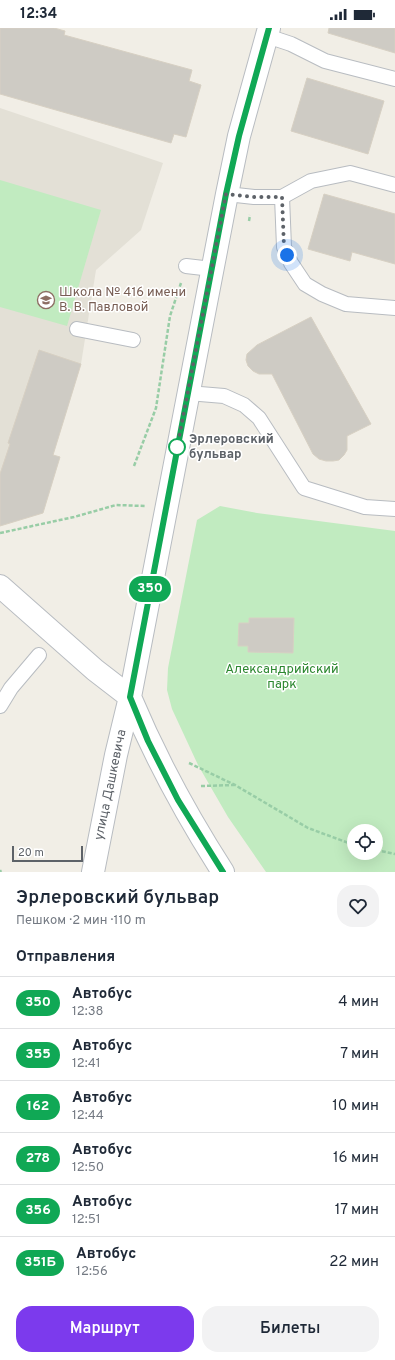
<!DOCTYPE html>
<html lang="ru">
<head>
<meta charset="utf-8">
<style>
  body { margin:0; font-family:Overpass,sans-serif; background:#f2f2f3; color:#1f2937; height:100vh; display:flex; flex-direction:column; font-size:15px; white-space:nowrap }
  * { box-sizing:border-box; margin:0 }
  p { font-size:13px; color:#747a83 }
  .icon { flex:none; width:22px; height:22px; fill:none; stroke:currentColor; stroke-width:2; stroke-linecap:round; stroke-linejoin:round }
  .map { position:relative; height:844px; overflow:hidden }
  .sheet { display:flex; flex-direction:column; background:#fff; flex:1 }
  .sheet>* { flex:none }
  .badge { padding:0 8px; border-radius:13px; font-size:14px; line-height:26px }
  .tools { position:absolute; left:347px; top:796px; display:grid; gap:8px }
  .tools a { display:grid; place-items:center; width:36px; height:36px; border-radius:50%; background:#fff; box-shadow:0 4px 16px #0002; font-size:20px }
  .scale { position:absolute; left:12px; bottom:10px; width:71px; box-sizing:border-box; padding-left:4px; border:2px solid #5d6268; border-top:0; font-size:11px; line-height:14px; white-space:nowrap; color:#5d6268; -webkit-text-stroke:3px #fff; paint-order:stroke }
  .you { position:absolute; width:20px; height:20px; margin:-10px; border:3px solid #fff; border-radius:50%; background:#1a73e8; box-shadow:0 0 0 6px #1a73e833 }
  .map>.badge { position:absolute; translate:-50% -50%; box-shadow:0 0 0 2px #fff }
  h2 { padding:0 16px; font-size:15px; line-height:36px }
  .round { display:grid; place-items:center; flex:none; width:42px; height:42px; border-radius:16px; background:#f2f2f3 }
  .headline { display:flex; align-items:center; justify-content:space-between; height:68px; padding:0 16px }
  h1 { font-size:19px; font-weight:600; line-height:30px }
  .button { display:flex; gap:8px; margin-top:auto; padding:8px 16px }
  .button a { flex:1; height:46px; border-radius:16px; background:#7c3aed; color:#fff; font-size:16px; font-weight:600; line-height:46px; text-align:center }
  .button a+a { background:#f2f2f3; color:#1f2937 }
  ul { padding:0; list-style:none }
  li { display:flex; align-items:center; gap:12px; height:52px; padding:0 16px; border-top:1px solid #e0e1e3 }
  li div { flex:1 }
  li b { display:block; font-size:15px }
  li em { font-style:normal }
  li .badge { min-width:44px; font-weight:700; text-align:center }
  .status { display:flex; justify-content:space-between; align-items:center; height:28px; padding:0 20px; background:#fff; direction:ltr }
  .status svg { height:11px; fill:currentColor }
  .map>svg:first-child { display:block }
  .education { fill:#e3e0d6 }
  .green { fill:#c1ebc0; fill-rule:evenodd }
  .building { fill:#cecbc4; stroke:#d7d0c3 }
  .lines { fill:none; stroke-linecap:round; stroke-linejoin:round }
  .service-casing { stroke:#b8bcc1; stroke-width:16 }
  .minor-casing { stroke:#b8bcc1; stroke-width:24 }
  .tertiary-casing { stroke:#b8bcc1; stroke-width:24 }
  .path { stroke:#98cda6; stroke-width:2.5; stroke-dasharray:4 2; stroke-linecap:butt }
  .service { stroke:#fff; stroke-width:14 }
  .minor { stroke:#fff; stroke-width:22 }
  .tertiary { stroke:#fff; stroke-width:22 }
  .line-casing { stroke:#fff; stroke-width:9 }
  .line { stroke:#10a855; stroke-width:6 }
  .walk { stroke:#5d6268; stroke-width:4; stroke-dasharray:0 7.2 }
  .stop-dot { fill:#fff; stroke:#10a855; stroke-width:2 }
  .labels { text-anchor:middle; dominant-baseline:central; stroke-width:3; stroke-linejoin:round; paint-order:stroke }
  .education-label { font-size:13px; fill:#785e54; stroke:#fff; text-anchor:start }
  .stop-label { font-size:13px; font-weight:bold; fill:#5d6268; stroke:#fff; text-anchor:start }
  .park-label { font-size:13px; fill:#2c872f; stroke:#fff }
  .street-label { font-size:13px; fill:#5d6268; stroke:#fff }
</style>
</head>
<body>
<div class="status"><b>12:34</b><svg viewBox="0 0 49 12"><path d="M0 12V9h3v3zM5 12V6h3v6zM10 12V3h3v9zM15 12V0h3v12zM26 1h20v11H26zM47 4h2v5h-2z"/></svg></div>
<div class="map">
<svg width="395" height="844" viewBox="0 0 395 844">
  <rect width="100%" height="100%" fill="#f1eee6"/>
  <polygon class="education" points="0,80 163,135 141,202 96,242 81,336 53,427 60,429 43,485 0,497"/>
  <g class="green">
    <polygon points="0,152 101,182 67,298 0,279"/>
    <path d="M220,478L257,485L395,503V844H266L228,789L198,737L172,681L167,662L168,640L197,492ZM354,803H376V825H354Z"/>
  </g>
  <g class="building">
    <polygon points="0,0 54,0 65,3 64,7 192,42 189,53 201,57 186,109 174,106 171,115 0,66"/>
    <polygon points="329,0 395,0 395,25 328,5"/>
    <polygon points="307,50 384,73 368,126 291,103"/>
    <polygon points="324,166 395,186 395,236 352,224 350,233 308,221"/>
    <polygon points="311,289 371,396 347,408 347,422 344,427 339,432 333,433 326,433 319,431 313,426 272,346 259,346 253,343 248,338 246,332 247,326 257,317"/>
    <polygon points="39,322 81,336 53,427 60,429 43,485 0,498 0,446 10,416 8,415"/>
    <polygon points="249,590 294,590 293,625 248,624 248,618 238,618 239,595 249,595"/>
  </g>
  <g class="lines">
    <g class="service-casing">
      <g id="service">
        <polyline points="267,8 291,16 325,33 395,51"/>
        <polyline points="227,166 254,169 282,169 311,153 350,145 395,157"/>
        <polyline points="282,169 284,219 291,235 305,256 322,266 346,276 395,280"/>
        <polyline points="186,238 212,241"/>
        <polyline points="77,301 133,312"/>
        <polyline points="188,365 224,368 244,377 259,390 304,460 365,479 395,481"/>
        <polyline points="0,678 11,660 39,627"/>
      </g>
    </g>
    <g class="minor-casing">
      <polyline id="minor" points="0,558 95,642 130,669 116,727 93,844"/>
    </g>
    <g class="tertiary-casing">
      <path id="tertiary" d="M223,844C187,788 156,731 130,669L227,166L239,108L269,0"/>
    </g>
    <g class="path">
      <polyline points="249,193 250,187"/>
      <polyline points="134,438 156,380 170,288 181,255"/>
      <polyline points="0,505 74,489 116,477 145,478"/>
      <polyline points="189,735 235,757 308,800 354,817"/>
      <polyline points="201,758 234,757"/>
      <polyline points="376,822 395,826"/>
      <polyline points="0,842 1,844"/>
    </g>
    <use href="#service" class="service"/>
    <use href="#minor" class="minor"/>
    <use href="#tertiary" class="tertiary"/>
  </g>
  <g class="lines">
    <g class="line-casing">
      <polyline id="line" points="223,844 178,772 148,713 130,669 226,166 239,108 269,0"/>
    </g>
    <use href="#line" class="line"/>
    <polyline class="walk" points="177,419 177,420 226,166 254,169 282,169 284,219 287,227"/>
  </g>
  <defs>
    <g id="school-ring" transform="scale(0.9)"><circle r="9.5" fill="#fff" stroke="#8d6e63" stroke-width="1.5"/><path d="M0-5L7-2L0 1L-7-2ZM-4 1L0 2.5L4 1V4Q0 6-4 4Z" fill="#8d6e63"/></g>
  </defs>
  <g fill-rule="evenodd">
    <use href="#school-ring" x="46" y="272"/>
  </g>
  <circle class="stop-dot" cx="177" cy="419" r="8"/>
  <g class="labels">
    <g class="education-label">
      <text x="59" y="265">Школа № 416 имени<tspan x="59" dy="15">В. В. Павловой</tspan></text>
    </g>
    <g class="stop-label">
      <text x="189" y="412">Эрлеровский<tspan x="189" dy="15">бульвар</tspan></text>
    </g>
    <g class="park-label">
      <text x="282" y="642">Александрийский<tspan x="282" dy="15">парк</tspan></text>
    </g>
    <g class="street-label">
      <text transform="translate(111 757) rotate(-78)">улица Дашкевича</text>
    </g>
  </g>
</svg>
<div class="tools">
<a><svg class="icon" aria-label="locate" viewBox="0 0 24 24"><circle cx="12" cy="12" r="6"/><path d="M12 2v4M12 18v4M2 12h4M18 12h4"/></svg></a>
</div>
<div class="scale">20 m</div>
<div class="you" style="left:287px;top:227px"></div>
<b class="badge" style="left:150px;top:561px;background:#10a855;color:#fff">350</b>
</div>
<section class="sheet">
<div class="headline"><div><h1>Эрлеровский бульвар</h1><p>Пешком · 2 мин · 110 m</p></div><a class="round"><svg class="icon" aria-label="heart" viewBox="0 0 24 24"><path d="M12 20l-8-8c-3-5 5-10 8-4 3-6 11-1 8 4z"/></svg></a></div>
<h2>Отправления</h2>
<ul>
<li><span class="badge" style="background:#10a855;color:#fff">350</span><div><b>Автобус</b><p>12:38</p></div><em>4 мин</em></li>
<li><span class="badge" style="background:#10a855;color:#fff">355</span><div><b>Автобус</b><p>12:41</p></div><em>7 мин</em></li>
<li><span class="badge" style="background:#10a855;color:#fff">162</span><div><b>Автобус</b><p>12:44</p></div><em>10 мин</em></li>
<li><span class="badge" style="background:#10a855;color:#fff">278</span><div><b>Автобус</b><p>12:50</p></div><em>16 мин</em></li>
<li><span class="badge" style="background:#10a855;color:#fff">356</span><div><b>Автобус</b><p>12:51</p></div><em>17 мин</em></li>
<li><span class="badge" style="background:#10a855;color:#fff">351Б</span><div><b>Автобус</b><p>12:56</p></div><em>22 мин</em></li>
</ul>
<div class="button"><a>Маршрут</a><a>Билеты</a></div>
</section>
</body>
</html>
